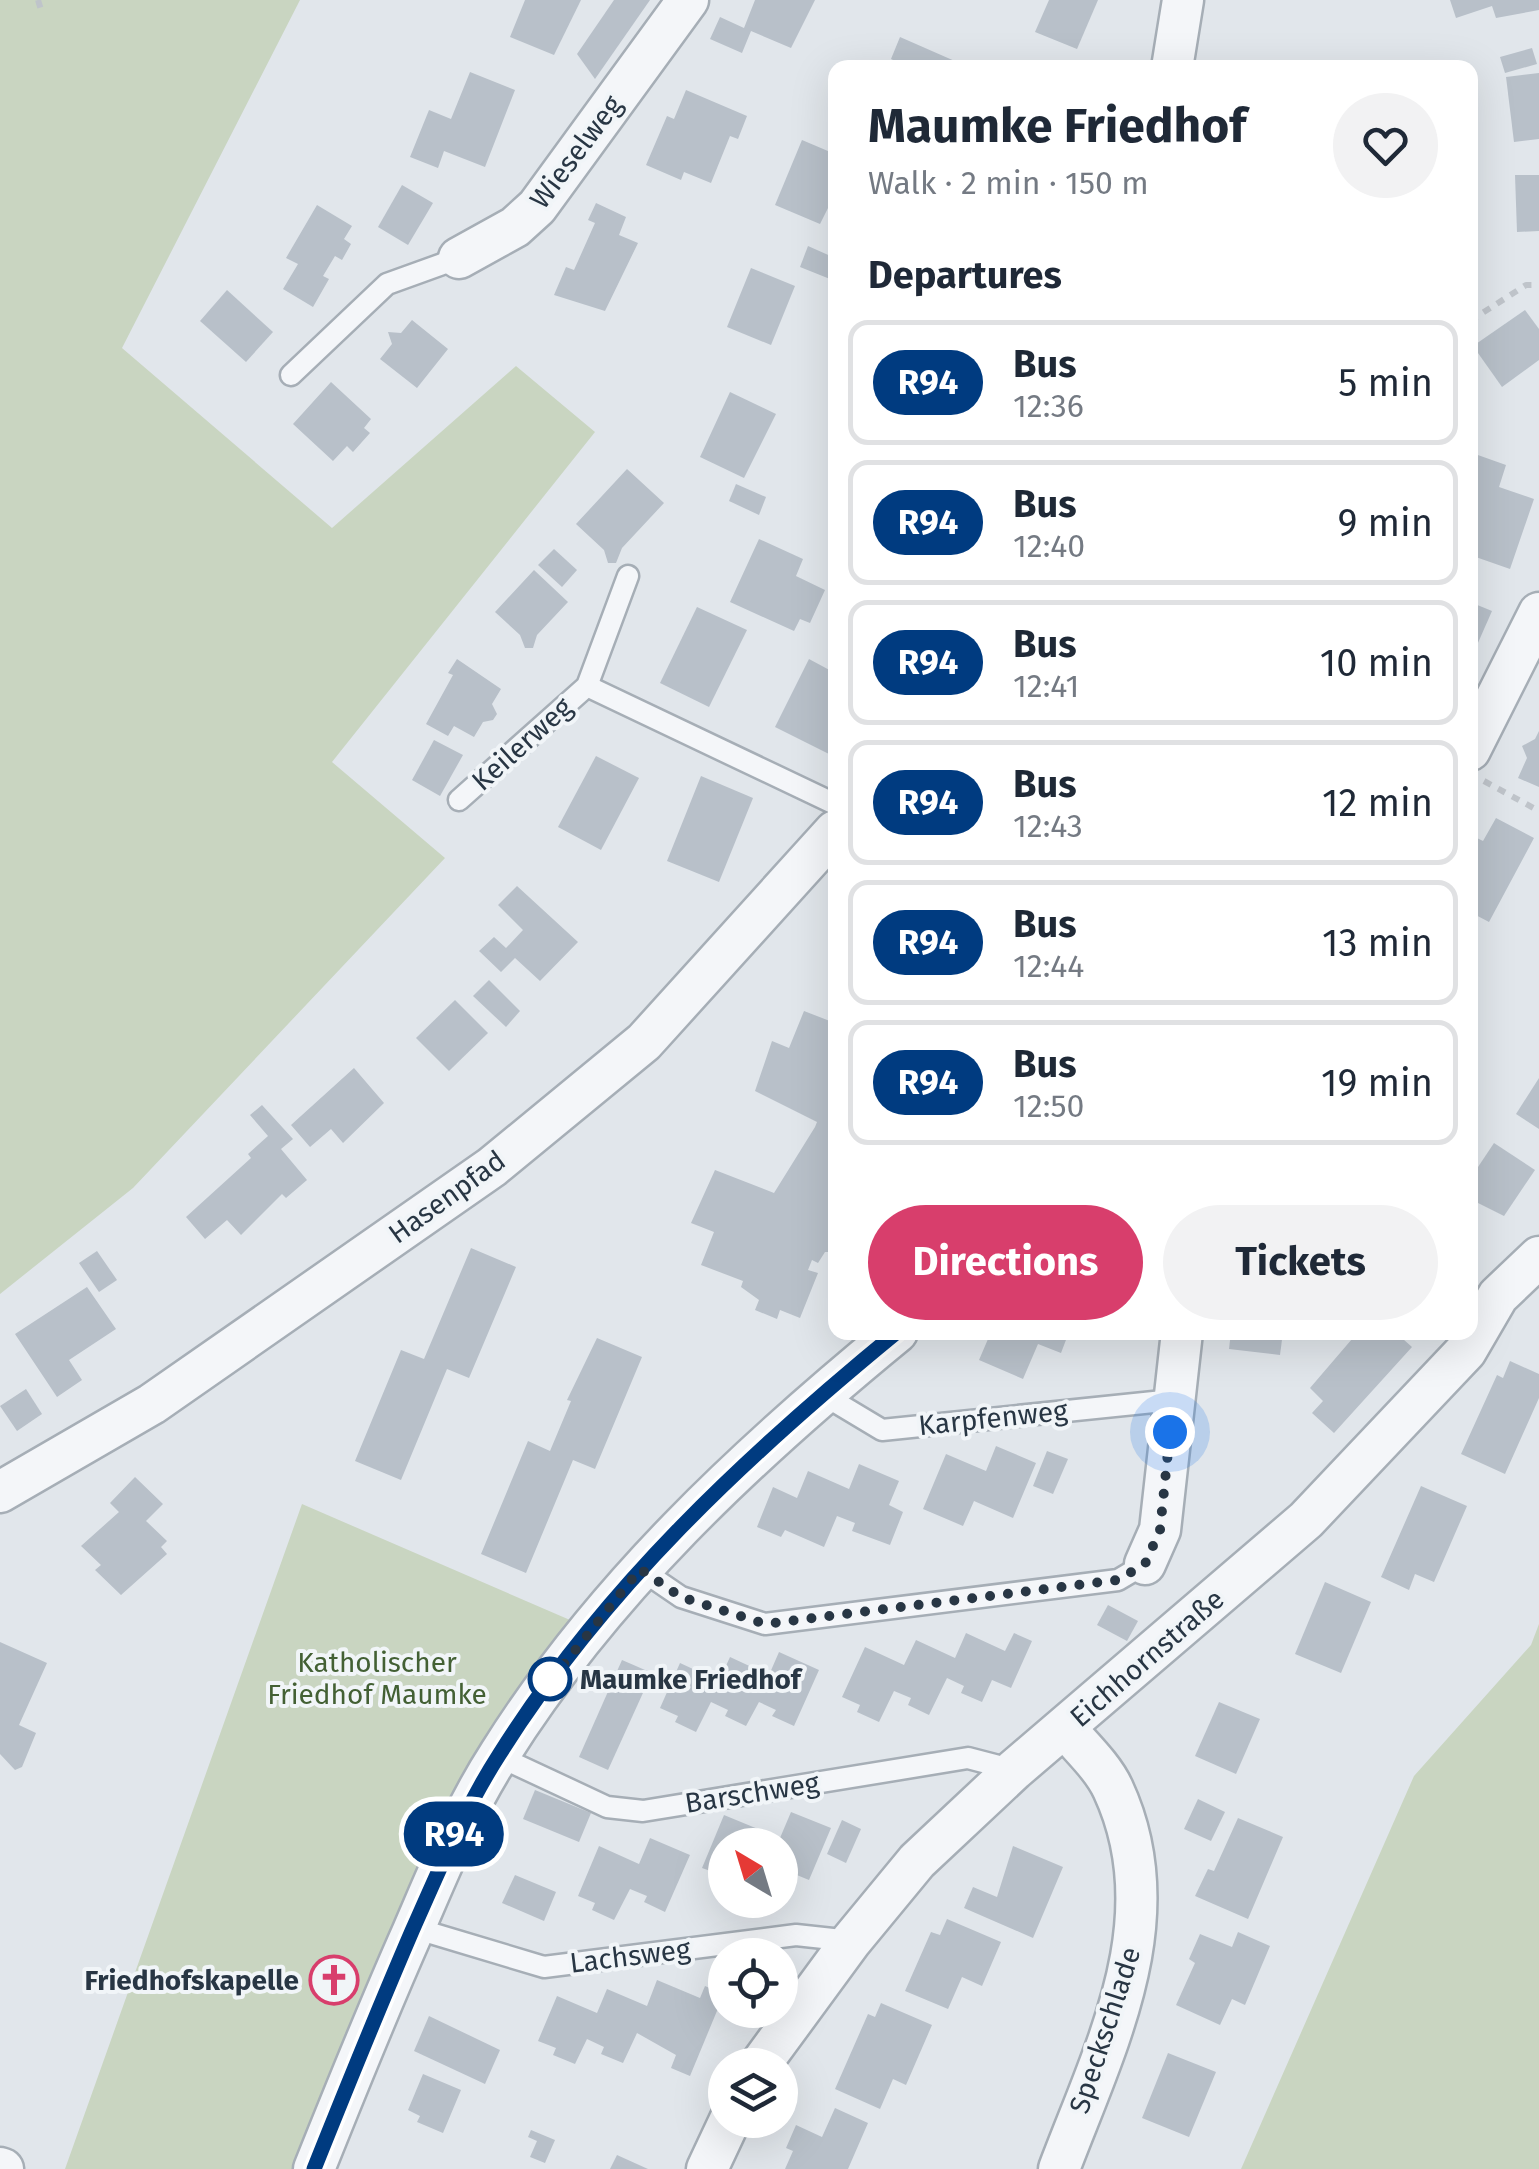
<!DOCTYPE html>
<html lang="en">
<head>
<meta charset="utf-8">
<style>
  body { margin:0; font-family:"Fira Sans",sans-serif; background:#f2f2f3; color:#1f2937; height:100vh; display:flex; flex-direction:column; font-size:38px; white-space:nowrap }
  * { box-sizing:border-box; margin:0 }
  p { font-size:32px; color:#747a83 }
  .icon { flex:none; width:55px; height:55px; fill:none; stroke:currentColor; stroke-width:2; stroke-linecap:round; stroke-linejoin:round }
  .map { position:relative; flex:1; overflow:hidden }
  .drawer { position:absolute; left:828px; top:60px; width:650px; height:1280px; display:flex; flex-direction:column; background:#fff; border-radius:20px; box-shadow:0 10px 40px #0002 }
  .drawer>* { flex:none }
  .badge { padding:0 20px; border-radius:32px; font-size:35px; line-height:65px }
  .needle { width:65px; rotate:322deg }
  .controls { position:absolute; left:708px; top:1828px; display:grid; gap:20px }
  .controls a { display:grid; place-items:center; width:90px; height:90px; border-radius:50%; background:#fff; box-shadow:0 10px 40px #0002; font-size:50px }
  .you { position:absolute; width:50px; height:50px; margin:-25px; border:8px solid #fff; border-radius:50%; background:#1a73e8; box-shadow:0 0 0 15px #1a73e833 }
  .map>.badge { position:absolute; translate:-50% -50%; box-shadow:0 0 0 5px #fff }
  h2 { padding:0 40px; font-size:38px; line-height:90px }
  .round { display:grid; place-items:center; flex:none; width:105px; height:105px; border-radius:52px; background:#f2f2f3 }
  .summary { display:flex; align-items:center; justify-content:space-between; height:170px; padding:0 40px }
  h1 { font-size:48px; font-weight:700; line-height:75px }
  .cta { display:flex; gap:20px; margin-top:auto; padding:20px 40px }
  .cta a { flex:1; height:115px; border-radius:60px; background:#d83e6c; color:#fff; font-size:40px; font-weight:700; line-height:115px; text-align:center }
  .cta a+a { background:#f2f2f3; color:#1f2937 }
  ul { padding:0; list-style:none }
  li { display:flex; align-items:center; gap:30px; height:125px; margin:0 20px 15px; padding:0 20px; border:5px solid #e0e1e3; border-radius:20px }
  li div { flex:1 }
  li b { display:block; font-size:38px }
  li em { font-style:normal }
  li .badge { min-width:110px; font-weight:700; text-align:center }
  .map>svg:first-child { display:block }
  .green { fill:#c9d5c1 }
  .building { fill:#b8c0c9 }
  .lines { fill:none; stroke-linecap:round; stroke-linejoin:round }
  .lane-casing { stroke:#a6aeb6; stroke-width:25 }
  .street-casing { stroke:#a6aeb6; stroke-width:45 }
  .path { stroke:#bfc4ca; stroke-width:6; stroke-dasharray:8 8; stroke-linecap:butt }
  .lane { stroke:#f4f6f9; stroke-width:20 }
  .street { stroke:#f4f6f9; stroke-width:40 }
  .line-casing { stroke:#fff; stroke-width:22 }
  .line { stroke:#003b80; stroke-width:15 }
  .walk { stroke:#283644; stroke-width:10; stroke-dasharray:0 18 }
  .stop-dot { fill:#fff; stroke:#003b80; stroke-width:5 }
  .labels { text-anchor:middle; dominant-baseline:central; stroke-width:8; stroke-linejoin:round; paint-order:stroke }
  .street-label { font-size:28px; fill:#283644; stroke:#f1f5f8 }
  .park-label { font-size:28px; fill:#436034; stroke:#f1f5f8 }
  .stop-label { font-size:28px; font-weight:bold; fill:#283644; stroke:#f1f5f8; text-anchor:start }
  .poi-label { font-size:28px; font-weight:bold; fill:#283644; stroke:#f1f5f8; text-anchor:end }
</style>
</head>
<body>
<div class="map">
<svg width="1539" height="2169" viewBox="0 0 1539 2169">
  <rect width="100%" height="100%" fill="#e1e6eb"/>
  <g class="green">
    <polygon points="0,0 300,0 122,348 332,528 516,366 595,432 332,762 445,858 133,1188 0,1294"/>
    <polygon points="302,1504 570,1620 458,1788 296,2169 65,2169"/>
    <polygon points="1539,1624 1539,2169 1241,2169 1414,1776 1531,1645"/>
  </g>
  <g class="building">
    <polygon points="525,0 581,0 554,55 510,37"/>
    <polygon points="614,0 650,0 595,79 577,54"/>
    <polygon points="755,0 815,0 791,48 751,31 742,53 710,39 720,17 744,28"/>
    <polygon points="1049,0 1098,0 1077,49 1035,32"/>
    <polygon points="1450,0 1539,0 1539,10 1496,18 1492,6 1456,18"/>
    <polygon points="900,37 957,62 955,68 892,68 895,61 891,59"/>
    <polygon points="1532,48 1537,64 1505,73 1500,57"/>
    <polygon points="470,72 515,90 485,167 444,151 438,168 410,157 429,110 451,119"/>
    <polygon points="1539,73 1539,139 1514,142 1506,77"/>
    <polygon points="686,90 747,116 738,139 730,136 711,183 684,172 681,180 646,165 667,116 674,119"/>
    <polygon points="802,140 835,154 835,194 820,224 775,205"/>
    <polygon points="1515,175 1539,175 1539,231 1517,232"/>
    <polygon points="402,185 433,203 408,245 378,227"/>
    <polygon points="596,203 626,217 619,235 638,243 605,311 554,295 566,267 574,270 595,223 588,220"/>
    <polygon points="317,205 352,226 344,239 351,244 342,260 335,256 323,276 329,279 313,307 283,289 298,264 286,258"/>
    <polygon points="808,246 835,258 830,279 800,267"/>
    <polygon points="751,268 795,286 771,345 727,327"/>
    <polygon points="227,290 273,332 246,362 200,321"/>
    <polygon points="1525,310 1539,329 1539,360 1502,387 1473,346"/>
    <polygon points="412,320 448,349 417,388 380,359 392,344 388,332 401,333"/>
    <polygon points="331,382 371,419 364,428 370,433 353,452 347,446 333,461 293,424"/>
    <polygon points="730,392 776,414 744,478 700,457"/>
    <polygon points="1475,454 1506,465 1499,487 1534,499 1510,569 1470,555 1474,512 1470,511 1470,470"/>
    <polygon points="627,469 664,503 622,548 616,563 608,563 604,550 576,524"/>
    <polygon points="736,484 766,497 759,515 729,501"/>
    <polygon points="759,539 803,559 796,576 825,590 810,623 800,619 794,631 730,602"/>
    <polygon points="554,549 577,570 562,587 538,565"/>
    <polygon points="534,570 568,602 537,635 533,648 525,648 520,635 495,612"/>
    <polygon points="1470,602 1492,611 1470,661"/>
    <polygon points="697,607 747,630 709,707 660,683"/>
    <polygon points="457,659 501,689 492,704 497,714 493,720 483,722 474,737 454,726 448,736 426,724 453,675 448,673"/>
    <polygon points="809,659 835,673 835,742 829,754 775,727"/>
    <polygon points="1539,731 1539,787 1518,778 1527,758 1522,746 1535,739"/>
    <polygon points="434,740 463,755 440,796 412,780"/>
    <polygon points="596,756 639,778 601,850 558,827"/>
    <polygon points="701,776 753,798 719,882 667,861"/>
    <polygon points="1496,818 1534,838 1489,922 1470,912 1470,851 1477,838 1483,841"/>
    <polygon points="517,886 578,942 540,981 515,958 501,972 479,951 494,937 506,948 523,930 498,905"/>
    <polygon points="489,980 520,1011 506,1027 473,996"/>
    <polygon points="455,1000 488,1033 449,1071 416,1038"/>
    <polygon points="804,1011 835,1023 835,1252 825,1252 818,1263 812,1260 808,1270 818,1273 800,1318 780,1310 777,1319 755,1310 759,1300 741,1287 743,1281 701,1265 714,1232 691,1223 715,1170 774,1193 815,1127 817,1122 755,1091 772,1041 789,1048"/>
    <polygon points="354,1068 384,1103 343,1143 331,1129 310,1147 291,1125"/>
    <polygon points="1539,1078 1539,1129 1516,1114"/>
    <polygon points="262,1105 293,1139 281,1149 307,1180 286,1198 282,1194 241,1235 227,1220 205,1239 186,1217 251,1158 248,1154 268,1136 250,1115"/>
    <polygon points="1494,1143 1535,1170 1504,1216 1472,1200 1470,1193 1470,1179"/>
    <polygon points="471,1248 516,1267 469,1378 447,1369 401,1480 355,1461 401,1350 424,1359"/>
    <polygon points="97,1251 117,1280 99,1292 79,1263"/>
    <polygon points="87,1287 116,1329 69,1360 82,1380 57,1397 15,1334"/>
    <polygon points="991,1332 1069,1332 1061,1353 1038,1344 1023,1379 979,1360"/>
    <polygon points="1231,1332 1283,1332 1280,1355 1229,1349"/>
    <polygon points="1358,1332 1395,1332 1412,1347 1334,1433 1312,1413 1323,1401 1310,1388"/>
    <polygon points="597,1338 642,1357 595,1469 573,1460 526,1573 481,1554 528,1441 550,1451 571,1401 567,1400"/>
    <polygon points="1510,1361 1539,1374 1539,1398 1505,1474 1461,1454 1497,1375 1503,1378"/>
    <polygon points="26,1389 42,1414 17,1431 0,1406"/>
    <polygon points="996,1446 1036,1463 1013,1518 974,1501 963,1526 923,1509 946,1454 986,1471"/>
    <polygon points="1047,1451 1068,1459 1053,1494 1033,1486"/>
    <polygon points="859,1464 899,1481 889,1505 903,1512 890,1545 852,1531 855,1523 837,1516 824,1547 785,1530 781,1537 757,1527 773,1487 797,1498 808,1471 849,1489"/>
    <polygon points="135,1477 163,1504 146,1521 167,1541 161,1547 167,1554 121,1595 95,1570 101,1565 81,1546 119,1512 110,1503"/>
    <polygon points="1421,1486 1467,1506 1434,1582 1415,1574 1409,1590 1381,1577"/>
    <polygon points="1325,1582 1371,1602 1341,1673 1295,1654"/>
    <polygon points="1108,1605 1138,1621 1127,1641 1097,1625"/>
    <polygon points="966,1633 1005,1651 1014,1633 1032,1641 1011,1688 992,1680 982,1702 961,1693 964,1686 947,1678 929,1715 908,1705 911,1698 894,1691 879,1722 857,1712 860,1705 842,1697 865,1647 904,1665 916,1640 955,1658"/>
    <polygon points="0,1642 47,1663 19,1725 36,1733 22,1767 15,1770 0,1754"/>
    <polygon points="779,1652 819,1670 794,1726 772,1716 776,1710 759,1702 746,1726 725,1716 728,1710 711,1702 696,1732 675,1722 678,1716 660,1708 680,1663 719,1681 730,1657 769,1675"/>
    <polygon points="622,1660 652,1673 608,1770 579,1757"/>
    <polygon points="1219,1702 1260,1719 1236,1774 1195,1756"/>
    <polygon points="535,1790 591,1813 579,1842 523,1819"/>
    <polygon points="1198,1799 1225,1812 1211,1841 1184,1829"/>
    <polygon points="791,1812 831,1828 809,1880 787,1871 791,1864 780,1860 780,1845 725,1845 725,1869 719,1874 702,1868 724,1815 780,1838"/>
    <polygon points="1238,1818 1283,1837 1248,1919 1195,1896 1208,1869 1214,1871"/>
    <polygon points="842,1820 861,1829 846,1863 827,1854"/>
    <polygon points="650,1838 690,1855 665,1912 644,1902 647,1896 630,1889 614,1920 592,1910 595,1903 578,1896 599,1846 639,1864"/>
    <polygon points="1013,1846 1063,1867 1033,1938 964,1908 973,1887 997,1897"/>
    <polygon points="515,1875 556,1892 544,1921 502,1903"/>
    <polygon points="947,1919 1001,1942 982,1986 962,1977 948,2009 905,1991 931,1932 940,1935"/>
    <polygon points="1238,1932 1270,1946 1245,2005 1232,1999 1220,2025 1176,2005 1195,1963 1189,1959 1200,1934 1232,1947"/>
    <polygon points="318,1959 359,1976 350,1999 309,1983"/>
    <polygon points="657,1980 700,1998 705,1986 724,1994 690,2076 671,2068 676,2055 637,2033 623,2063 601,2054 604,2047 587,2039 575,2064 553,2055 556,2048 538,2041 557,1996 597,2013 607,1989 647,2006"/>
    <polygon points="881,2003 932,2025 906,2085 893,2079 880,2109 835,2089 868,2014 875,2017"/>
    <polygon points="429,2016 500,2050 485,2084 414,2051"/>
    <polygon points="1168,2053 1216,2072 1189,2137 1142,2118"/>
    <polygon points="423,2074 461,2090 443,2133 417,2122 420,2116 408,2110"/>
    <polygon points="835,2108 868,2123 848,2169 785,2169 793,2151 786,2148 796,2125 822,2137"/>
    <polygon points="531,2130 555,2140 545,2163 530,2157 537,2141 528,2137"/>
    <polygon points="617,2155 648,2169 610,2169"/>
  </g>
  <g class="lines">
    <g class="lane-casing">
      <g id="lane">
        <polyline points="291,375 387,284 459,258"/>
        <polyline points="587,686 835,804"/>
        <polyline points="459,800 587,686 628,576"/>
        <polyline points="822,1394 882,1430 1173,1400"/>
        <polyline points="640,1569 681,1597 765,1624 1118,1580 1145,1564"/>
        <polyline points="498,1756 607,1807 643,1811 968,1758 1014,1770"/>
        <polyline points="414,1928 544,1967 796,1935 851,1941"/>
      </g>
    </g>
    <g class="street-casing">
      <g id="street">
        <polyline points="1172,68 1183,0"/>
        <polyline points="459,258 515,227 537,207 688,0"/>
        <polyline points="1470,750 1539,613"/>
        <polyline points="0,1492 152,1404 492,1167 644,1042 835,831"/>
        <polyline points="1145,1564 1160,1530 1182,1332"/>
        <polyline points="760,2065 851,1941 917,1861 1014,1770 1306,1520 1466,1351 1498,1296 1539,1257"/>
        <polyline points="0,2168 3,2169"/>
        <path d="M314,2169C346,2089 378,2010 413,1931C439,1871 463,1811 499,1755C603,1589 747,1455 897,1332"/>
        <polyline points="707,2169 730,2120"/>
        <path d="M1059,2169C1105,2047 1173,1918 1113,1789C1103,1767 1081,1747 1066,1729"/>
      </g>
    </g>
    <g class="path">
      <polyline points="38,0 41,10"/>
      <polyline points="1470,321 1526,285 1539,285"/>
      <polyline points="1484,781 1539,811"/>
    </g>
    <use href="#lane" class="lane"/>
    <use href="#street" class="street"/>
  </g>
  <g class="lines">
    <g class="line-casing">
      <path id="line" d="M314,2169C346,2089 378,2010 412,1931C439,1871 463,1811 499,1755C603,1589 747,1455 897,1332"/>
    </g>
    <use href="#line" class="line"/>
    <polyline class="walk" points="550,1679 541,1693 640,1569 681,1597 765,1624 1118,1580 1145,1564 1160,1530 1170,1432"/>
  </g>
  <defs>
    <g id="church-ring" transform="scale(2.5)"><circle r="9.5" fill="#f1f5f8" stroke="#d83e6c" stroke-width="1.5"/><path d="M-1.2-6h2.4v3.5h3.3v2.4h-3.3V6h-2.4V-.1h-3.3v-2.4h3.3Z" fill="#d83e6c"/></g>
  </defs>
  <g fill-rule="evenodd">
    <use href="#church-ring" x="334" y="1980"/>
  </g>
  <circle class="stop-dot" cx="550" cy="1679" r="20"/>
  <g class="labels">
    <g class="street-label">
      <text transform="translate(576 152) rotate(-53)">Wieselweg</text>
      <text transform="translate(522 744) rotate(-42)">Keilerweg</text>
      <text transform="translate(447 1197) rotate(-36)">Hasenpfad</text>
      <text transform="translate(993 1418) rotate(-6)">Karpfenweg</text>
      <text transform="translate(1147 1658) rotate(-41)">Eichhornstraße</text>
      <text transform="translate(752 1793) rotate(-9)">Barschweg</text>
      <text transform="translate(630 1956) rotate(-7)">Lachsweg</text>
      <text transform="translate(1105 2030) rotate(-72)">Speckschlade</text>
    </g>
    <g class="park-label">
      <text x="377" y="1662">Katholischer<tspan x="377" dy="32">Friedhof Maumke</tspan></text>
    </g>
    <g class="stop-label">
      <text x="580" y="1679">Maumke Friedhof</text>
    </g>
    <g class="poi-label">
      <text x="299" y="1980">Friedhofskapelle</text>
    </g>
  </g>
</svg>
<div class="controls">
<a><svg class="needle" viewBox="-14 -14 28 28"><path d="M0-13l5 13h-10z" fill="#e53935"/><path d="M0 13l5-13h-10z" fill="#747a83"/></svg></a>
<a><svg class="icon" aria-label="locate" viewBox="0 0 24 24"><circle cx="12" cy="12" r="6"/><path d="M12 2v4M12 18v4M2 12h4M18 12h4"/></svg></a>
<a><svg class="icon" aria-label="layers" viewBox="0 0 24 24"><path d="M12 4l9 5-9 5-9-5zM3 14l9 5 9-5"/></svg></a>
</div>
<div class="you" style="left:1170px;top:1432px"></div>
<b class="badge" style="left:454px;top:1834px;background:#003b80;color:#fff">R94</b>
<section class="drawer">
<div class="summary"><div><h1>Maumke Friedhof</h1><p>Walk · 2 min · 150 m</p></div><a class="round"><svg class="icon" aria-label="heart" viewBox="0 0 24 24"><path d="M12 20l-8-8c-3-5 5-10 8-4 3-6 11-1 8 4z"/></svg></a></div>
<h2>Departures</h2>
<ul>
<li><span class="badge" style="background:#003b80;color:#fff">R94</span><div><b>Bus</b><p>12:36</p></div><em>5 min</em></li>
<li><span class="badge" style="background:#003b80;color:#fff">R94</span><div><b>Bus</b><p>12:40</p></div><em>9 min</em></li>
<li><span class="badge" style="background:#003b80;color:#fff">R94</span><div><b>Bus</b><p>12:41</p></div><em>10 min</em></li>
<li><span class="badge" style="background:#003b80;color:#fff">R94</span><div><b>Bus</b><p>12:43</p></div><em>12 min</em></li>
<li><span class="badge" style="background:#003b80;color:#fff">R94</span><div><b>Bus</b><p>12:44</p></div><em>13 min</em></li>
<li><span class="badge" style="background:#003b80;color:#fff">R94</span><div><b>Bus</b><p>12:50</p></div><em>19 min</em></li>
</ul>
<div class="cta"><a>Directions</a><a>Tickets</a></div>
</section>
</div>
</body>
</html>
